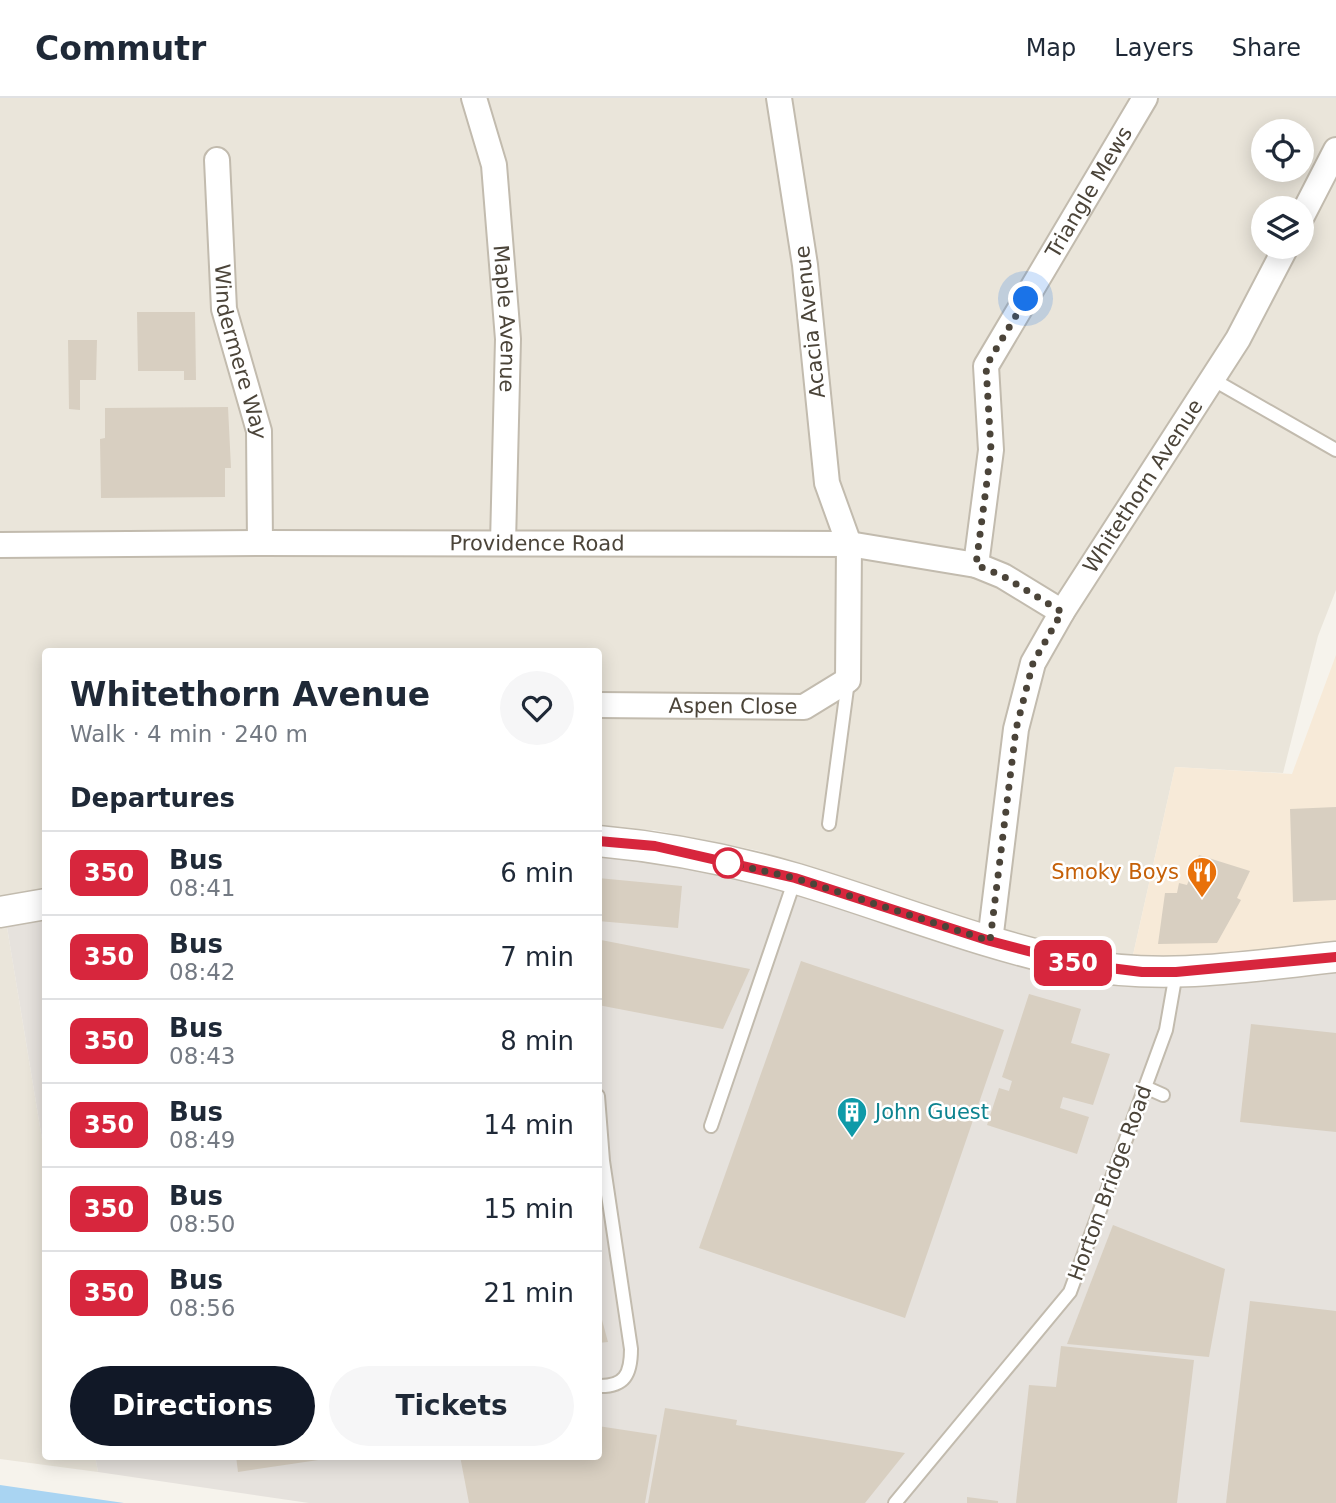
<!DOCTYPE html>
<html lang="en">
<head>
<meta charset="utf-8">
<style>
  body { margin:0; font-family:"DejaVu Sans",sans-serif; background:#f6f6f7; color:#1f2937; height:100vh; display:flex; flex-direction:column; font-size:26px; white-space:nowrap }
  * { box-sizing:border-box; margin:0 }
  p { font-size:23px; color:#747a83 }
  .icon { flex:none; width:38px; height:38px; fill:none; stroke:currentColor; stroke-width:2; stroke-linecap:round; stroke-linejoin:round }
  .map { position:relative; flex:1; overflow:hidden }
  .panel { position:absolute; left:42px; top:550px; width:560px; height:812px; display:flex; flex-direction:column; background:#fff; border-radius:7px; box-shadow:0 4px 18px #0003 }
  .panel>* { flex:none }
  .badge { padding:0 14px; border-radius:10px; font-size:24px; line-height:46px }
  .controls { position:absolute; left:1251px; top:21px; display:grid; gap:14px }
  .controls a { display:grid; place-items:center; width:63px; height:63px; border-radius:50%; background:#fff; box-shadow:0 4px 18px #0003; font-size:35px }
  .you { position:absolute; width:35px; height:35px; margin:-18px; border:5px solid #fff; border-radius:50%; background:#1a73e8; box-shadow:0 0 0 10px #1a73e833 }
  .map>.badge { position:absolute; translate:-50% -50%; box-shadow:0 0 0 4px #fff }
  h2 { padding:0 28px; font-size:26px; line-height:63px }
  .round { display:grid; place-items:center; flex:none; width:74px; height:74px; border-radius:37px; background:#f6f6f7 }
  .overview { display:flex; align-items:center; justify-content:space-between; height:119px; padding:0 28px }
  h1 { font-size:33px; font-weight:700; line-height:52px }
  .primary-button { display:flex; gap:14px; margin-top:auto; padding:14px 28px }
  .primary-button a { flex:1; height:80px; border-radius:42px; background:#111827; color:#fff; font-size:28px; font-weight:700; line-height:80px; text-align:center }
  .primary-button a+a { background:#f6f6f7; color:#1f2937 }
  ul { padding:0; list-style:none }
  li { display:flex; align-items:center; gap:21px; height:84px; padding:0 28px; border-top:2px solid #e0e1e3 }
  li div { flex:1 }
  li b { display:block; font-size:26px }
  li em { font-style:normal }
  li .badge { min-width:77px; font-weight:700; text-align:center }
  header { display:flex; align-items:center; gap:42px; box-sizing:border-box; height:98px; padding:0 35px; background:#fff; border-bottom:2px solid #e0e1e3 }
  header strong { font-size:33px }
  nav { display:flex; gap:38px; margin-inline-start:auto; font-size:24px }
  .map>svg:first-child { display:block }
  .residential { fill:#eae5da; fill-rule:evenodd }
  .commercial { fill:#f7ead8 }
  .industrial { fill:#e6e2dd }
  .water { fill:#a9d4f2 }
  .building { fill:#d8cfc1 }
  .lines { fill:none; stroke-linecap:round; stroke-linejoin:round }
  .service-casing { stroke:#c2bbae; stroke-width:16 }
  .minor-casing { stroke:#c2bbae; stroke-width:28 }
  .tertiary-casing { stroke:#c2bbae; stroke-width:33 }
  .service { stroke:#fff; stroke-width:12 }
  .minor { stroke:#fff; stroke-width:24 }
  .tertiary { stroke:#fff; stroke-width:30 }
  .line-casing { stroke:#fff; stroke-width:16 }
  .line { stroke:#d7263d; stroke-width:10 }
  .walk { stroke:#4b4439; stroke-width:7; stroke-dasharray:0 12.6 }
  .stop-dot { fill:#fff; stroke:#d7263d; stroke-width:3.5 }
  .labels { text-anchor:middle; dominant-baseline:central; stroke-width:5; stroke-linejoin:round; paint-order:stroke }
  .street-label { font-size:21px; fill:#4b4439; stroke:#fff }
  .food-label { font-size:21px; fill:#c56008; stroke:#fff; text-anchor:end }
  .culture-label { font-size:21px; fill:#0d838f; stroke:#fff; text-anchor:start }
</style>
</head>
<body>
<header>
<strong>Commutr</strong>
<nav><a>Map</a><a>Layers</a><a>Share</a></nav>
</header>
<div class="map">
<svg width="1336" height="1405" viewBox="0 0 1336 1405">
  <rect width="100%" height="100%" fill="#f6f3ec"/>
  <path class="residential" d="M0,0H1336V492L1318,538L1283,675L1175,669L1131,866L1016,842L760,753L654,732L599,735L598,553H46L45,800L5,817L45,1059L46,1358H95L98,1374L0,1361ZM1264,33H1302V72H1264ZM1264,110H1302V149H1264Z"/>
  <polygon class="commercial" points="1336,557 1336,860 1131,866 1175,669 1292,676"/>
  <g class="industrial">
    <polygon points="599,752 652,756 1077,874 1336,862 1336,1405 309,1405 98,1374 95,1358 598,1358"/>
    <polygon points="45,811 45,1059 5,817"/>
  </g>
  <polygon class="water" points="0,1387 124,1405 0,1405"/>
  <g class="building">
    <polygon points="137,214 195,214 196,282 184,282 184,273 138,273"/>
    <polygon points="68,242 97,242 96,282 80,282 80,312 69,311"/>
    <polygon points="228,309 231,370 225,370 225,399 101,400 100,341 105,340 105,310"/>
    <polygon points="1336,709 1336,802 1293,804 1290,711"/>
    <polygon points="1199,757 1250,773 1237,800 1241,802 1217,845 1158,846 1165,795 1177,795 1179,785 1187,787"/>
    <polygon points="598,780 682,788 678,830 598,823"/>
    <polygon points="601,842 750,871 723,931 598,907 598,853"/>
    <polygon points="801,863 1004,932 905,1220 699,1150"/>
    <polygon points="1029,896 1081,911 1071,945 1110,956 1093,1007 1063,999 1060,1010 1089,1019 1077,1056 987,1027 999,990 1009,993 1012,983 1002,979"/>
    <polygon points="1251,926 1336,935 1336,1034 1240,1024"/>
    <polygon points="1113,1127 1225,1171 1209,1259 1067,1246"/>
    <polygon points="1250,1203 1336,1213 1336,1405 1226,1405"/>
    <polygon points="598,1207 608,1244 598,1245"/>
    <polygon points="1061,1248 1194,1262 1177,1405 1016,1405 1029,1287 1056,1289"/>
    <polygon points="665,1310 737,1322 736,1327 905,1355 865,1405 648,1405"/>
    <polygon points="598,1328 657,1337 645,1405 469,1405 460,1358 598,1358"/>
    <polygon points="236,1358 332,1358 332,1360 238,1374"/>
    <polygon points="967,1399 998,1403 998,1405 967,1405"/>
  </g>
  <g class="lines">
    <g class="service-casing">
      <g id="service">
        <polyline points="1212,281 1336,352"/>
        <polyline points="829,726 848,583"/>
        <polyline points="1145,989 1163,997"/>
        <path d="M598,998L603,1063L631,1251C631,1276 625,1289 598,1288"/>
        <polyline points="711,1028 795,781"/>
        <polyline points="895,1405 1070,1194 1166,932 1176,875"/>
      </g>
    </g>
    <g class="minor-casing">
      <g id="minor">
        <path id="s1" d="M474,0L494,67L508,241L503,445"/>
        <path id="s2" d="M217,62L224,211L259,333L260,445"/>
        <polyline points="1302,118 1336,52"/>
        <path id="s3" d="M0,447L260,445L849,446L976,467L1003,478L1062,514"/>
        <path id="s4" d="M976,467L991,352L986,268L1145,0"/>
        <path id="s5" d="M598,607L804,609L848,582L849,446L827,385L805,167L779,0"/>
        <path id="s6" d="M990,843L1016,631L1033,565L1062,514L1238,241L1286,149"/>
      </g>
    </g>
    <g class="tertiary-casing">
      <g id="tertiary">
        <path d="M598,743C665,749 732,762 797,781C890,809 981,846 1077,866C1163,883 1250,868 1336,859"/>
        <polyline points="0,814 46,806"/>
      </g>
    </g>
    <use href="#service" class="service"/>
    <use href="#minor" class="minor"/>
    <use href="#tertiary" class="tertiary"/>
  </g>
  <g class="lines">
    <g class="line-casing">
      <polyline id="line" points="598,743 655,748 795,780 990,843 1078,866 1142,874 1176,874 1336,859"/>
    </g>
    <use href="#line" class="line"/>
    <polyline class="walk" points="728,765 795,780 990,843 1016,631 1033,565 1062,514 1003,478 976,467 991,352 986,268 1026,201"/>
  </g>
  <defs>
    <g id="restaurant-pin" transform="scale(1.575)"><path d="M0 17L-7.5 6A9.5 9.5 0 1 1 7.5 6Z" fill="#e8710a" stroke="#fff"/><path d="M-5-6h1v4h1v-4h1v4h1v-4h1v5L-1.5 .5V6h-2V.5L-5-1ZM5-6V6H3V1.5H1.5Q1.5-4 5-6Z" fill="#fff"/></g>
    <g id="building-pin" transform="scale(1.575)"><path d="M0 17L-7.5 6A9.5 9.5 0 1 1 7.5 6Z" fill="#0f9aa8" stroke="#fff"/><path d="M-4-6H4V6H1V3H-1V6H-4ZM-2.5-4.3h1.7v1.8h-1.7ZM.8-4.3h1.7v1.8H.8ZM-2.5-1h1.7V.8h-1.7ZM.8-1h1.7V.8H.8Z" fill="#fff"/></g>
  </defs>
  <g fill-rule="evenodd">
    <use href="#restaurant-pin" x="1202" y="774"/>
    <use href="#building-pin" x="852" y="1014"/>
  </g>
  <circle class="stop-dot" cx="728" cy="765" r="14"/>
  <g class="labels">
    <g class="street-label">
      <text stroke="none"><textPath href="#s4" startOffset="402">Triangle Mews</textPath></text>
      <text stroke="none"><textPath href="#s1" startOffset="224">Maple Avenue</textPath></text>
      <text transform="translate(810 224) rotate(-96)">Acacia Avenue</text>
      <text stroke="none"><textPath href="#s2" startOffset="194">Windermere Way</textPath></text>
      <text stroke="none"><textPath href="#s6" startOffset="490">Whitethorn Avenue</textPath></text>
      <text stroke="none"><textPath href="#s3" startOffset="537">Providence Road</textPath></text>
      <text stroke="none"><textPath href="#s5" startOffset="135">Aspen Close</textPath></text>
      <text transform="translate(1110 1085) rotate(-70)">Horton Bridge Road</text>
    </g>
    <g class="food-label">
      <text x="1179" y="774">Smoky Boys</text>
    </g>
    <g class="culture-label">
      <text x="875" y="1014">John Guest</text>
    </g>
  </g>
</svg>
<div class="controls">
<a><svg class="icon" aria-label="locate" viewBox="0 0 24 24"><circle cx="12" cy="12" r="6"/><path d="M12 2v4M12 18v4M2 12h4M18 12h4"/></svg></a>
<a><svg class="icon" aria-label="layers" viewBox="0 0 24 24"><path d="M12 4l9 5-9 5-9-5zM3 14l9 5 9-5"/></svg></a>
</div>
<div class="you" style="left:1026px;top:201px"></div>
<b class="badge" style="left:1073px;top:865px;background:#d7263d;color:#fff">350</b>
<section class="panel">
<div class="overview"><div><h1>Whitethorn Avenue</h1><p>Walk · 4 min · 240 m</p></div><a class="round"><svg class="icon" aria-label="heart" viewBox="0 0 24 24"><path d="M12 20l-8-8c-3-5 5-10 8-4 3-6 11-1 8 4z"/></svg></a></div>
<h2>Departures</h2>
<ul>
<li><span class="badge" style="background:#d7263d;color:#fff">350</span><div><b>Bus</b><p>08:41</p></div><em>6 min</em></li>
<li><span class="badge" style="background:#d7263d;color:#fff">350</span><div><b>Bus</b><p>08:42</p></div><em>7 min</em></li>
<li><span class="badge" style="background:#d7263d;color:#fff">350</span><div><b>Bus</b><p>08:43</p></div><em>8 min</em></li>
<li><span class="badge" style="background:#d7263d;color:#fff">350</span><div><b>Bus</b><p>08:49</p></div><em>14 min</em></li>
<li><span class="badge" style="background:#d7263d;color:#fff">350</span><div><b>Bus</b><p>08:50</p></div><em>15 min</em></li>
<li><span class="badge" style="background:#d7263d;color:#fff">350</span><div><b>Bus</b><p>08:56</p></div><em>21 min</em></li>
</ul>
<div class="primary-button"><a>Directions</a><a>Tickets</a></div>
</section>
</div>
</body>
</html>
